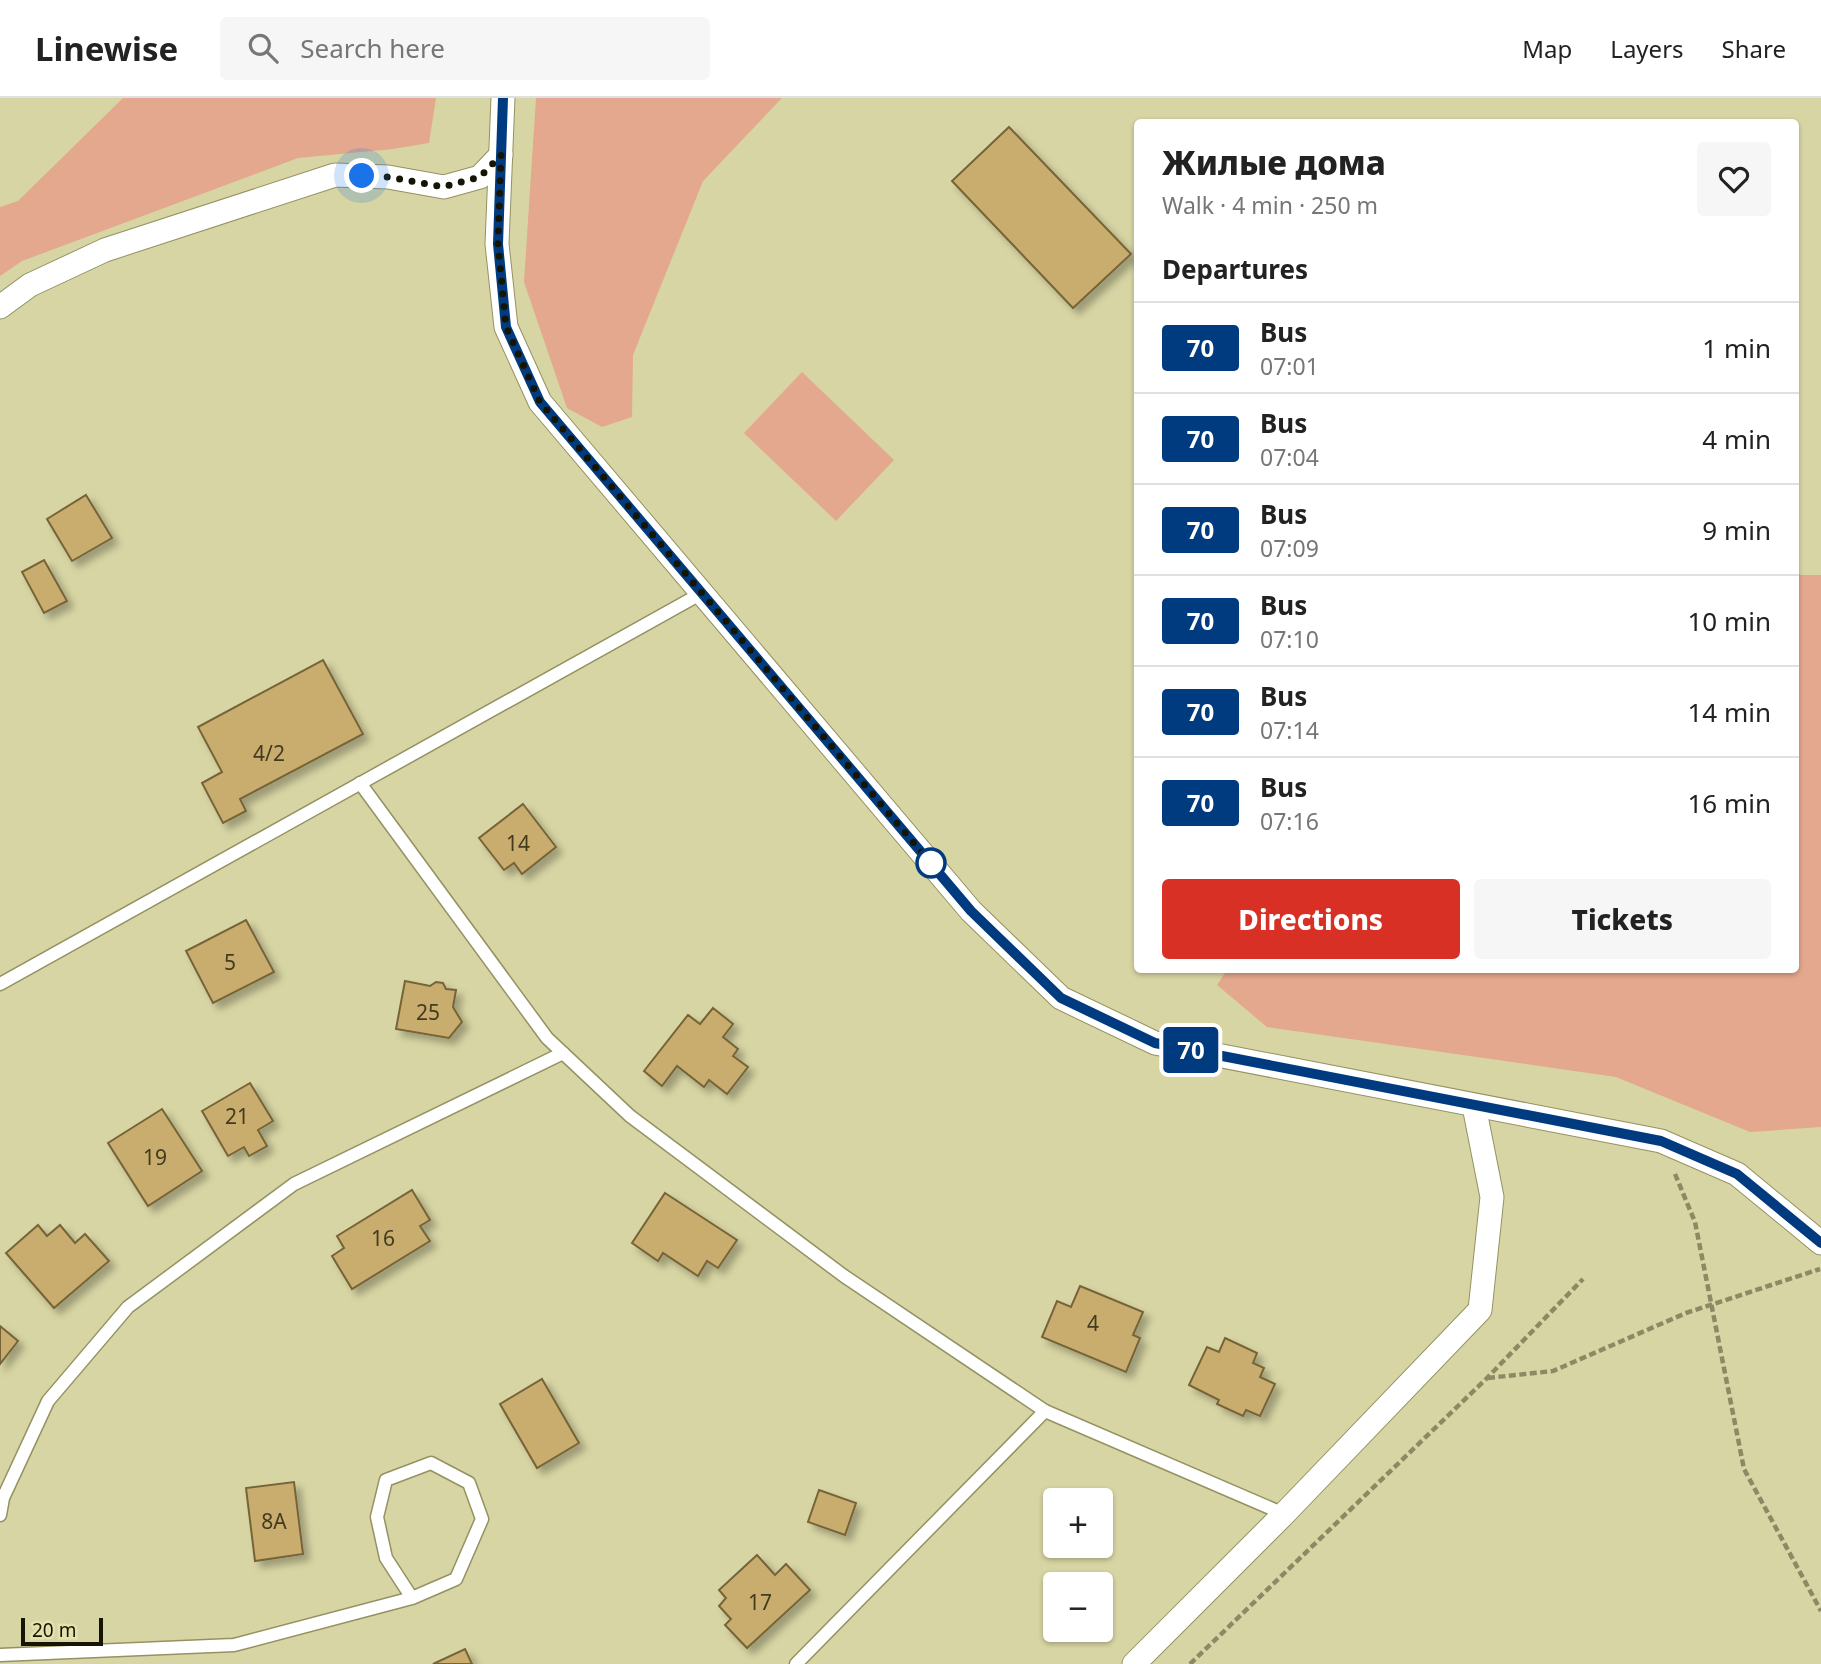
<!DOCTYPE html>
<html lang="en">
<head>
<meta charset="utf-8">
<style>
  body { margin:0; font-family:"Noto Sans",sans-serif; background:#f6f6f6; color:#222; height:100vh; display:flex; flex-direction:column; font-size:26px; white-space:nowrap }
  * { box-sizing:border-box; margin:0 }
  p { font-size:23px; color:#767676 }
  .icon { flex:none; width:38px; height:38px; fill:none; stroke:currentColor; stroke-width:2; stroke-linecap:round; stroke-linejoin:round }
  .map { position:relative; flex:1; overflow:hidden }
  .drawer { position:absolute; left:1134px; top:21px; width:665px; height:854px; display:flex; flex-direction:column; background:#fff; border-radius:7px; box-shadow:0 2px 5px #0004 }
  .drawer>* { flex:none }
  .badge { padding:0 14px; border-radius:5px; font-size:24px; line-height:46px }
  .buttons { position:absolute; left:1043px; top:1390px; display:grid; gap:14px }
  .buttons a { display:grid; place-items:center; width:70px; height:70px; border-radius:7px; background:#fff; box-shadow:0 2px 5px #0004; font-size:35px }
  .scale { position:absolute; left:21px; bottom:18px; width:82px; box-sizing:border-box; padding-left:7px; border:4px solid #161503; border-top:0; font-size:19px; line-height:24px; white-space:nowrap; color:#161503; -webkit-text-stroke:5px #e4e2af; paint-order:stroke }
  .you { position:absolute; width:35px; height:35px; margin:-18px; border:5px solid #fff; border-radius:50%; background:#1a73e8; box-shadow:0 0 0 10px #1a73e833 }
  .map>.badge { position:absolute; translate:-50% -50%; box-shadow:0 0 0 4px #fff }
  h2 { padding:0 28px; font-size:26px; line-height:63px }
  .round { display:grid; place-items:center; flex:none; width:74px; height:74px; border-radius:7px; background:#f6f6f6 }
  .headline { display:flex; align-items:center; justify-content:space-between; height:119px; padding:0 28px }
  h1 { font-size:33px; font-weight:800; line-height:52px }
  .action { display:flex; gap:14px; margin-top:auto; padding:14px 28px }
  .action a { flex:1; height:80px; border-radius:7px; background:#d93025; color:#fff; font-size:28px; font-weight:800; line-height:80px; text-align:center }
  .action a+a { background:#f6f6f6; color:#222 }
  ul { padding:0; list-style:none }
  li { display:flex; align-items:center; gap:21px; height:91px; padding:0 28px; border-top:2px solid #e0e0e0 }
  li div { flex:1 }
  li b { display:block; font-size:26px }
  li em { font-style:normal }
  li .badge { min-width:77px; font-weight:700; text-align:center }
  header { display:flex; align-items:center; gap:42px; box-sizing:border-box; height:98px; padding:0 35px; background:#fff; border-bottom:2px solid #e0e0e0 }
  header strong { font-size:33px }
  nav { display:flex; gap:38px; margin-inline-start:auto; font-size:24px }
  .search { width:490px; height:63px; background:#f6f6f6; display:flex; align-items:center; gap:18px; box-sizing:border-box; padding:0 24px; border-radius:7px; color:#767676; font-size:26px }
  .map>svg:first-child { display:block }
  .green { fill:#e3a88d }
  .building { fill:#c9ad6e; stroke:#776438; stroke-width:2; filter:url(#shadow) }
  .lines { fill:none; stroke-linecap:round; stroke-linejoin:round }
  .lane-casing { stroke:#949262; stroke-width:15 }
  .street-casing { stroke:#949262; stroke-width:25 }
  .path { stroke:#8c8a65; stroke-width:4.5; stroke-dasharray:7 3.5; stroke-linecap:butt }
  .lane { stroke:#fff; stroke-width:12 }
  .street { stroke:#fff; stroke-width:23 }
  .line-casing { stroke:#fff; stroke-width:16 }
  .line { stroke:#003b80; stroke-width:10 }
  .walk { stroke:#161503; stroke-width:7; stroke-dasharray:0 12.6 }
  .stop-dot { fill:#fff; stroke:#003b80; stroke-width:3.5 }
  .labels { text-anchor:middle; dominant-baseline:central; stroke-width:5; stroke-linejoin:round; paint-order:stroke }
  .number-label { font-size:21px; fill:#433b1e }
</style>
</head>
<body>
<header>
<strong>Linewise</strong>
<div class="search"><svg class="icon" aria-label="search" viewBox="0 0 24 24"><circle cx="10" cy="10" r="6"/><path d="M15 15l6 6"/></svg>Search here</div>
<nav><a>Map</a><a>Layers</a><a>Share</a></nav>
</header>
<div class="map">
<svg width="1821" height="1566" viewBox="0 0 1821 1566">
  <defs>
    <filter id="shadow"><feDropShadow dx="6" dy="6" stdDeviation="3.5" flood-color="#0004"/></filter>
  </defs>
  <rect width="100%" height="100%" fill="#d7d5a3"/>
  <g class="green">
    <polygon points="123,0 436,0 429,45 393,51 298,60 22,163 0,178 0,109 18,103"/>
    <polygon points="536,0 782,0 703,83 633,257 632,319 602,329 567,310 524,184"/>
    <polygon points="802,274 894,362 836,423 744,335"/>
    <polygon points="1796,472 1800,477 1821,477 1821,1029 1750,1034 1616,979 1267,929 1217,887 1227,872 1796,872"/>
  </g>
  <g class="building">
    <polygon points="1009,29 1131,156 1073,210 952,83"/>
    <polygon points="86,397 112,440 72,463 47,421"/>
    <polygon points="44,462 67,503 44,515 22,474"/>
    <polygon points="323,562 363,636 240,701 246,713 223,725 202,685 222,674 198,629"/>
    <polygon points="523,706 556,749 522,776 514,765 504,772 479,740"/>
    <polygon points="246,822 274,874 213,905 186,853"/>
    <polygon points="405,883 430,888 436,884 443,885 446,891 456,892 453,909 462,924 449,940 396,931"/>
    <polygon points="713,910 733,926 723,939 738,951 733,958 748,969 727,996 709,982 704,989 677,968 662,988 644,973 688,917 700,926"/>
    <polygon points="250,985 273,1023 258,1032 267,1048 249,1058 244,1049 228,1058 202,1013"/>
    <polygon points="162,1011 202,1073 148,1108 108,1045"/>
    <polygon points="412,1092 430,1122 420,1128 430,1143 352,1191 332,1158 344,1150 337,1138"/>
    <polygon points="665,1095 737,1142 718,1170 707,1163 698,1178 663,1155 658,1163 632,1145"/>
    <polygon points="38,1127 47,1138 60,1127 75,1145 85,1136 109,1163 54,1210 6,1155"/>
    <polygon points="1080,1188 1143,1214 1133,1237 1140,1240 1126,1274 1042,1239 1057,1203 1071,1209"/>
    <polygon points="0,1228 18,1243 0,1266"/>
    <polygon points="1225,1240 1257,1255 1253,1265 1264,1270 1260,1279 1275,1286 1260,1318 1246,1312 1243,1318 1217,1306 1219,1302 1189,1287 1207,1249 1219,1254"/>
    <polygon points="542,1281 579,1345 537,1370 500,1306"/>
    <polygon points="294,1384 303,1456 255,1463 246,1390"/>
    <polygon points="819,1392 856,1405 845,1437 808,1424"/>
    <polygon points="757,1457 775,1477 786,1466 810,1492 747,1550 725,1527 731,1521 719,1508 726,1500 719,1492"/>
    <polygon points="465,1551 472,1566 433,1566"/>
  </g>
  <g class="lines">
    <g class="lane-casing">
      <g id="lane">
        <polyline points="360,685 547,940 630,1018 844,1178 1045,1313"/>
        <polyline points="0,886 702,495"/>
        <polyline points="0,1417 3,1400 48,1303 128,1209 294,1086 563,955"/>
        <polyline points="0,1557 234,1547 412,1500 456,1481 482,1421 469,1385 431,1365 386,1382 377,1419 386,1460 412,1500"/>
        <polyline points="796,1566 1045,1313 1284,1416"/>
      </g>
    </g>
    <g class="street-casing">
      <g id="street">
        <polyline points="503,0 497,146 506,229 540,304 971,813 1061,900 1155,945 1661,1043 1737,1076 1821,1145"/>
        <polyline points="0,209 30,187 105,152 335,77 388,79 444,89 480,79 501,57"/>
        <polyline points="1134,1566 1284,1416 1480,1212 1492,1099 1474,1008"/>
      </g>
    </g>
    <g class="path">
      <polyline points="1675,1076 1695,1124 1744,1371 1821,1513"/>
      <polyline points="1488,1280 1553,1273 1686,1215 1820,1171"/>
      <polyline points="1190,1566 1486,1281 1583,1181"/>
    </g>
    <use href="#lane" class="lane"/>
    <use href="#street" class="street"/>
  </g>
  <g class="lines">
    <g class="line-casing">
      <polyline id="line" points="503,0 498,146 506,229 540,304 971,813 1061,900 1155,945 1661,1043 1737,1076 1821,1145"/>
    </g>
    <use href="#line" class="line"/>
    <polyline class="walk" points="362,78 388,79 443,89 480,79 501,57 498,146 506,229 540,304 935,770 931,765"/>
  </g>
  <circle class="stop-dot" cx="931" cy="765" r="14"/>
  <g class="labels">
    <g class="number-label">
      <text x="269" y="655">4/2</text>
      <text x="518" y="745">14</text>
      <text x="230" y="864">5</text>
      <text x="428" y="914">25</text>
      <text x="237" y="1018">21</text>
      <text x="155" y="1059">19</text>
      <text x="383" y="1140">16</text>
      <text x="1093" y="1225">4</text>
      <text x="274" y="1423">8А</text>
      <text x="760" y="1504">17</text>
    </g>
  </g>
</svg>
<div class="buttons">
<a>+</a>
<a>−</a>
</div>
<div class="scale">20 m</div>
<div class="you" style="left:362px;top:78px"></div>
<b class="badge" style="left:1191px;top:952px;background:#003b80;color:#fff">70</b>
<section class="drawer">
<div class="headline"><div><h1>Жилые дома</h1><p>Walk · 4 min · 250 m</p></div><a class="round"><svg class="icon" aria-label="heart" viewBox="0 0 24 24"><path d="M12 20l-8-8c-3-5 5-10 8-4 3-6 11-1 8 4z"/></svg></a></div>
<h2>Departures</h2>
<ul>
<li><span class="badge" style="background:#003b80;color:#fff">70</span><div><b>Bus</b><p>07:01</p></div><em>1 min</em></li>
<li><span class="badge" style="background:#003b80;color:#fff">70</span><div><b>Bus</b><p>07:04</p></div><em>4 min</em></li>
<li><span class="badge" style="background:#003b80;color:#fff">70</span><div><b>Bus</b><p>07:09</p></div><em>9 min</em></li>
<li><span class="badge" style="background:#003b80;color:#fff">70</span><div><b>Bus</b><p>07:10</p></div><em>10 min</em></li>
<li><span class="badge" style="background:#003b80;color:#fff">70</span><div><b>Bus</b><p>07:14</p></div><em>14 min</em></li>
<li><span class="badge" style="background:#003b80;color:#fff">70</span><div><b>Bus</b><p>07:16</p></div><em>16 min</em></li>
</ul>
<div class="action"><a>Directions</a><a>Tickets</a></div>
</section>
</div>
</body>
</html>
